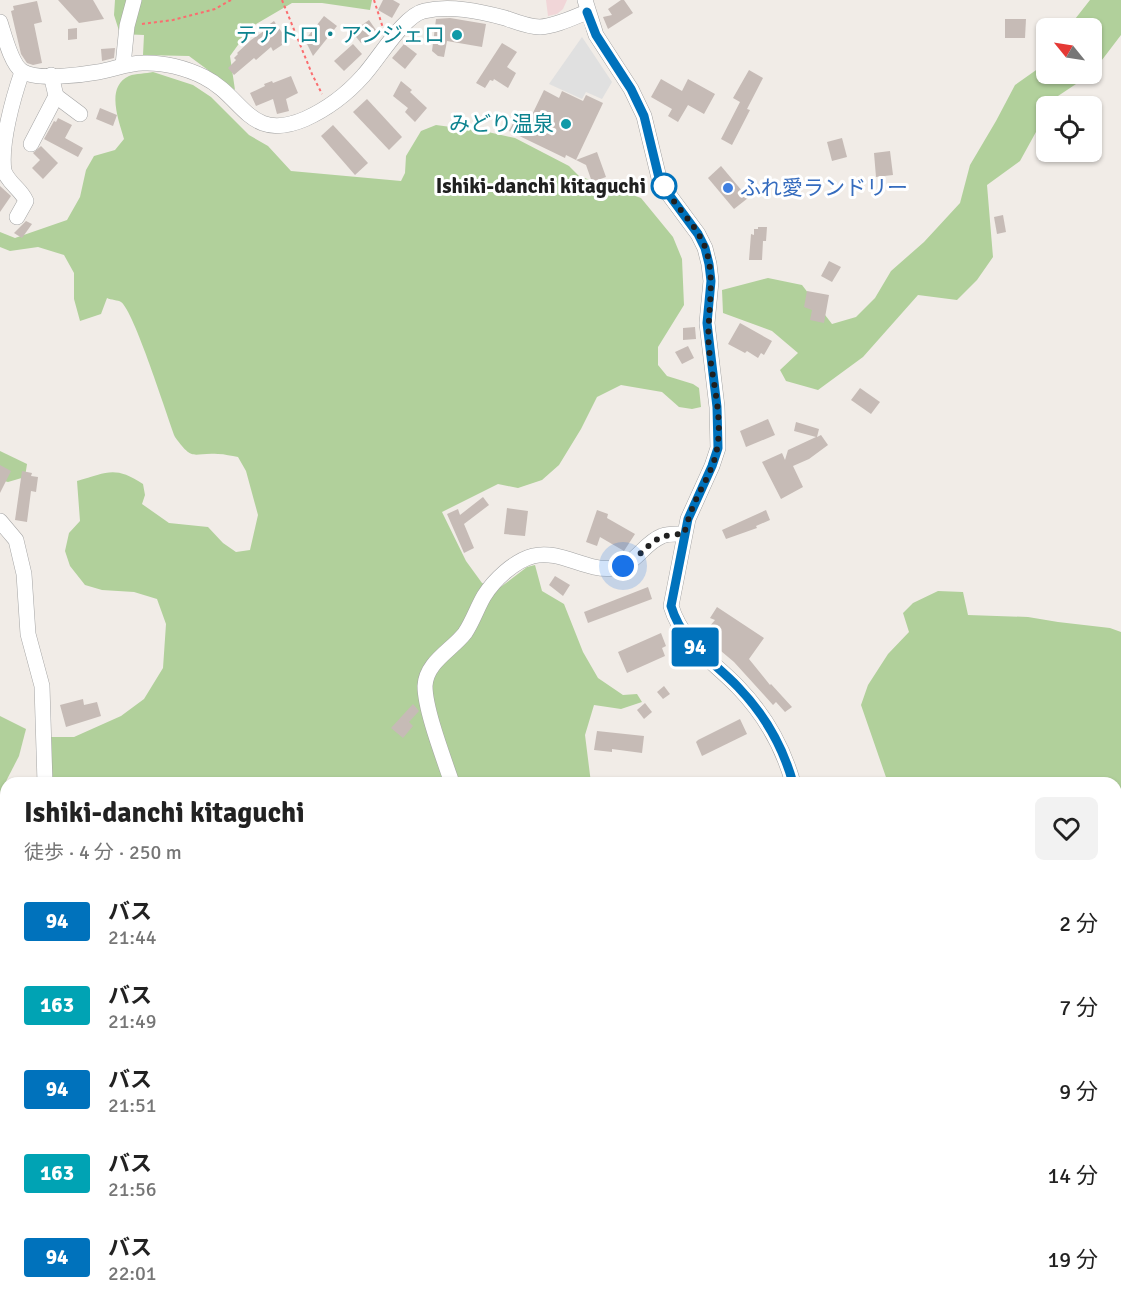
<!DOCTYPE html>
<html lang="ja">
<head>
<meta charset="utf-8">
<style>
  body { margin:0; font-family:Signika,"Noto Sans JP",sans-serif; background:#f2f2f2; color:#222; height:100vh; display:flex; flex-direction:column; font-size:22px; white-space:nowrap }
  * { box-sizing:border-box; margin:0 }
  p { font-size:20px; color:#767676 }
  .icon { flex:none; width:33px; height:33px; fill:none; stroke:currentColor; stroke-width:2; stroke-linecap:round; stroke-linejoin:round }
  .map { position:relative; flex:1; overflow:hidden }
  .details { position:absolute; left:0px; top:777px; width:1122px; height:536px; display:flex; flex-direction:column; background:#fff; border-radius:18px 18px 0 0; box-shadow:0 2px 4px #0004 }
  .details>* { flex:none }
  .badge { padding:0 12px; border-radius:4px; font-size:21px; line-height:39px }
  .needle { width:39px; rotate:300deg }
  .buttons { position:absolute; left:1036px; top:18px; display:grid; gap:12px }
  .buttons a { display:grid; place-items:center; width:66px; height:66px; border-radius:9px; background:#fff; box-shadow:0 2px 4px #0004; font-size:30px }
  .you { position:absolute; width:30px; height:30px; margin:-15px; border:4px solid #fff; border-radius:50%; background:#1a73e8; box-shadow:0 0 0 9px #1a73e833 }
  .map>.badge { position:absolute; translate:-50% -50%; box-shadow:0 0 0 3px #fff }
  .round { display:grid; place-items:center; flex:none; width:63px; height:63px; border-radius:9px; background:#f2f2f2 }
  .overview { display:flex; align-items:center; justify-content:space-between; height:102px; padding:0 24px }
  h1 { font-size:28px; font-weight:700; line-height:45px }
  ul { padding:0; list-style:none }
  li { display:flex; align-items:center; gap:18px; height:84px; padding:0 24px }
  li div { flex:1 }
  li b { display:block; font-size:22px }
  li em { font-style:normal }
  li .badge { min-width:66px; font-weight:700; text-align:center }
  .map>svg:first-child { display:block }
  .residential { fill:#dedddd }
  .commercial { fill:#f1d6d8 }
  .forest { fill:#b1d09b }
  .parking { fill:#e0e0e0 }
  .building { fill:#c6bbb6 }
  .lines { fill:none; stroke-linecap:round; stroke-linejoin:round }
  .minor-casing { stroke:#a4a4a4; stroke-width:16 }
  .path { stroke:#fb6d6f; stroke-width:2; stroke-dasharray:3 3; stroke-linecap:butt }
  .minor { stroke:#fff; stroke-width:15 }
  .line-casing { stroke:#fff; stroke-width:14 }
  .line { stroke:#0072bc; stroke-width:9 }
  .walk { stroke:#202020; stroke-width:6; stroke-dasharray:0 10.8 }
  .culture-dot { fill:#0f9aa8; stroke:#fff; stroke-width:2 }
  .stop-dot { fill:#fff; stroke:#0072bc; stroke-width:3 }
  .shop-dot { fill:#3f7fe0; stroke:#fff; stroke-width:2 }
  .labels { text-anchor:middle; dominant-baseline:central; stroke-width:6; stroke-linejoin:round; paint-order:stroke }
  .culture-label { font-size:21px; fill:#0d838f; stroke:#fff; text-anchor:end }
  .stop-label { font-size:21px; font-weight:bold; fill:#202020; stroke:#fff; text-anchor:end }
  .shop-label { font-size:21px; fill:#366cbe; stroke:#fff; text-anchor:start }
</style>
</head>
<body>
<div class="map">
<svg width="1121" height="1312" viewBox="0 0 1121 1312">
  <rect width="100%" height="100%" fill="#f1ece7"/>
  <polygon class="residential" points="1116,1156 1121,1159 1121,1312 994,1312 998,1306 1116,1306"/>
  <polygon class="commercial" points="546,0 567,0 563,9 557,14 548,16"/>
  <g class="forest">
    <polygon points="115,0 372,0 370,10 322,3 292,3 251,27 230,56 235,90 189,56 143,55 144,35 120,34 114,15"/>
    <polygon points="1090,0 1121,0 1121,35 1092,73 1092,28 1068,28"/>
    <polygon points="1047,57 1047,74 1091,74 1055,98 1050,106 1047,106 1047,112 1020,161 987,185 993,257 977,280 957,300 918,295 863,357 818,390 786,381 780,370 798,353 772,331 723,313 722,290 768,278 802,285 832,324 856,317 875,298 891,271 924,242 960,203 970,165 996,121 1015,85 1039,68"/>
    <path d="M153,72L193,85L211,97L249,135L268,146L291,171L401,181L405,173L406,156L421,131L436,125L488,132L515,138L569,166L579,176L641,198L673,237L682,259L684,305L658,347V365L667,376L693,384L699,388L701,407L692,409L679,407L662,392L621,385L597,397L581,429L559,465L542,480L518,488L498,484L442,512L466,561L482,583L498,589L527,567L535,565L542,591L564,604L583,652L598,678L623,695L637,694L642,702L621,709L594,705L585,735L591,783H51L48,737H74L121,716L144,699L163,668L166,624L157,599L134,592L102,590L85,585L70,566L65,551L69,533L80,521L77,481C107,473 114,465 143,484L145,495L142,504L169,523L208,527L223,543L236,552L250,550L258,515L246,471L238,457C231,456 225,454 218,454C192,452 194,463 175,437C167,416 134,311 121,302C118,300 111,300 107,298L101,314L80,321L74,299V273L64,255L38,247L10,251L0,247V232L15,238L67,220L80,197L86,170L94,156L115,150L124,139C119,121 105,87 129,76C136,73 146,74 153,72Z"/>
    <polygon points="0,451 27,464 25,477 8,482 0,480"/>
    <polygon points="938,591 963,592 968,615 1028,617 1058,622 1110,628 1121,632 1121,1051 1116,1050 1116,783 888,783 861,705 868,685 888,654 909,632 903,613 913,603"/>
    <polygon points="0,716 26,729 19,756 0,793"/>
    <polygon points="0,960 6,960 6,1076 0,1086"/>
    <polygon points="1116,1091 1121,1091 1121,1137 1116,1136"/>
    <polygon points="387,1307 486,1307 485,1312 376,1312"/>
  </g>
  <polygon class="parking" points="582,37 612,82 602,99 586,92 582,99 549,84"/>
  <g class="building">
    <polygon points="58,0 93,0 104,19 79,23"/>
    <polygon points="383,0 393,0 400,4 392,18 378,10"/>
    <polygon points="621,0 624,0 633,13 608,29 603,17 612,15 608,9"/>
    <polygon points="37,1 42,22 34,24 42,63 33,65 27,63 21,54 11,11 14,10 13,6"/>
    <polygon points="324,16 337,26 313,56 305,40"/>
    <polygon points="450,18 486,24 482,47 447,41 444,57 438,56 432,51 436,19"/>
    <polygon points="1005,19 1026,19 1025,38 1005,38"/>
    <polygon points="369,20 376,30 370,34 372,36 361,43 352,32"/>
    <polygon points="274,21 288,41 273,51 271,47 256,60 254,58 234,75 228,68 236,60 234,58 238,54 237,53 251,40 268,28 267,26"/>
    <polygon points="77,28 77,39 68,40 68,29"/>
    <polygon points="502,43 517,52 507,67 516,73 508,88 494,79 493,81 490,80 485,88 476,83"/>
    <polygon points="353,44 362,54 344,71 334,61"/>
    <polygon points="404,44 417,54 405,69 392,58"/>
    <polygon points="115,48 114,58 102,61 101,49"/>
    <polygon points="749,70 763,78 747,109 750,110 732,145 721,139 740,102 733,98"/>
    <polygon points="291,76 298,93 286,99 289,111 277,114 273,99 256,106 250,93 265,86 264,84 272,81 273,83"/>
    <polygon points="661,79 682,91 688,79 715,94 704,114 688,105 678,122 668,116 672,109 651,97"/>
    <polygon points="401,81 412,90 410,92 427,108 415,122 405,112 408,108 393,96"/>
    <polygon points="544,90 559,98 562,91 583,101 586,95 603,103 576,160 597,152 606,177 592,182 586,165 566,155 565,158 509,131 518,114 530,119"/>
    <polygon points="367,99 402,137 389,150 353,112"/>
    <polygon points="100,108 117,115 113,126 96,119"/>
    <polygon points="58,118 72,125 65,138 83,148 78,157 44,139 54,121 56,122"/>
    <polygon points="333,125 368,163 355,175 321,136"/>
    <polygon points="842,138 847,157 832,161 827,142"/>
    <polygon points="41,146 58,163 43,179 32,168 40,160 33,153"/>
    <polygon points="890,151 893,175 876,177 874,153"/>
    <polygon points="721,166 748,198 734,209 708,178"/>
    <polygon points="0,186 11,196 0,212"/>
    <polygon points="1003,215 1006,232 997,234 994,217"/>
    <polygon points="26,221 32,224 22,238 14,233"/>
    <polygon points="758,227 767,227 766,241 763,241 762,260 749,260 751,234 754,235 754,229 758,229"/>
    <polygon points="829,261 841,267 832,282 821,276"/>
    <polygon points="807,291 829,295 824,323 810,320 812,310 804,307"/>
    <polygon points="740,323 772,341 764,355 761,353 758,358 747,351 745,353 728,344"/>
    <polygon points="695,327 696,339 683,340 683,328"/>
    <polygon points="688,346 694,358 682,364 675,352"/>
    <polygon points="860,388 880,402 871,414 851,400"/>
    <polygon points="768,419 775,435 746,447 740,431"/>
    <polygon points="796,422 819,429 817,437 821,435 828,445 809,459 793,466 803,487 781,499 762,462 782,453 785,460 788,450 816,437 794,431"/>
    <polygon points="0,465 11,471 0,493"/>
    <polygon points="22,471 32,473 31,476 38,477 36,492 31,491 27,522 15,520"/>
    <polygon points="483,497 489,505 464,524 474,548 464,553 447,514 458,509 460,515"/>
    <polygon points="507,508 528,511 525,536 504,534"/>
    <polygon points="597,510 608,514 607,518 635,534 624,551 600,537 597,546 586,542"/>
    <polygon points="766,510 770,520 756,526 757,528 726,539 722,530"/>
    <polygon points="555,576 570,585 563,596 549,585"/>
    <polygon points="648,587 652,599 588,623 584,612"/>
    <polygon points="717,607 764,638 749,659 770,685 771,684 792,707 785,712 776,702 773,705 734,662 702,635 715,620 710,618"/>
    <polygon points="661,633 666,646 662,648 665,656 627,673 618,652"/>
    <polygon points="664,686 670,694 663,699 657,692"/>
    <polygon points="83,699 84,705 97,702 101,716 66,727 60,705"/>
    <polygon points="645,703 652,712 644,719 637,710"/>
    <polygon points="413,704 419,711 409,722 413,726 403,738 391,728"/>
    <polygon points="740,719 747,734 702,756 696,742 698,740"/>
    <polygon points="597,731 644,736 642,753 612,749 612,752 594,750"/>
  </g>
  <g class="lines">
    <g class="minor-casing">
      <g id="minor">
        <path d="M585,0L596,35L631,89L644,116L659,178L667,192L698,234L705,248L709,264L711,281L707,323L717,407L718,448L712,466L688,519L671,606C682,643 713,661 738,687C764,714 783,747 793,783"/>
        <path d="M0,22C4,34 11,64 22,71C36,81 81,75 98,72C113,70 127,63 143,63C163,62 186,68 204,77C244,97 249,143 305,119C327,109 347,94 363,76C378,60 404,15 424,11C450,5 479,11 505,18C516,22 528,27 540,27C556,26 572,18 587,12"/>
        <polyline points="123,65 127,26 134,0"/>
        <polyline points="56,96 80,114"/>
        <polyline points="31,144 56,96 51,75"/>
        <path d="M17,217L26,201C21,189 9,184 4,171C0,144 13,98 22,72"/>
        <polyline points="0,521 16,540 24,574 28,634 42,686 45,783"/>
        <path d="M452,783C444,759 425,710 425,686C426,662 452,650 465,633C473,621 477,608 484,596C494,580 514,561 533,556C560,549 587,572 613,568C637,565 642,544 662,536C669,533 677,534 684,534"/>
        <polyline points="0,998 6,1000"/>
        <polyline points="0,1112 6,1099"/>
        <polyline points="1116,1152 1121,1155"/>
        <polyline points="0,1193 6,1188"/>
        <polyline points="554,1306 555,1312"/>
        <polyline points="702,1306 704,1312"/>
        <polyline points="763,1306 765,1312"/>
        <polyline points="830,1306 832,1312"/>
        <polyline points="906,1306 908,1312"/>
        <polyline points="930,1306 939,1312"/>
        <polyline points="368,1312 380,1306"/>
        <polyline points="488,1312 489,1306"/>
        <polyline points="664,1312 679,1306"/>
        <polyline points="964,1312 967,1306"/>
      </g>
    </g>
    <g class="path">
      <polyline points="282,0 312,74 322,94"/>
      <polyline points="374,0 383,28"/>
      <polyline points="142,24 173,20 215,9 231,0"/>
    </g>
    <use href="#minor" class="minor"/>
  </g>
  <g class="lines">
    <g class="line-casing">
      <path id="line" d="M587,12L596,35L631,89L644,116L659,178L667,192L698,234L705,248L709,264L711,281L707,323L717,407L718,448L712,466L688,519L671,606C682,643 713,661 738,687C764,714 783,747 793,783"/>
    </g>
    <use href="#line" class="line"/>
    <path class="walk" d="M623,566C651,551 647,534 684,534C687,524 690,513 694,504C702,486 714,468 717,449C723,416 712,380 709,348C706,315 717,279 705,247C696,224 676,208 664,186"/>
  </g>
  <g class="culture-dot">
    <circle cx="457" cy="35" r="6"/>
    <circle cx="566" cy="124" r="6"/>
  </g>
  <circle class="stop-dot" cx="664" cy="186" r="12"/>
  <circle class="shop-dot" cx="728" cy="188" r="6"/>
  <g class="labels">
    <g class="culture-label">
      <text x="445" y="35">テアトロ・アンジェロ</text>
      <text x="554" y="124">みどり温泉</text>
    </g>
    <g class="stop-label">
      <text x="646" y="186">Ishiki-danchi kitaguchi</text>
    </g>
    <g class="shop-label">
      <text x="740" y="188">ふれ愛ランドリー</text>
    </g>
  </g>
</svg>
<div class="buttons">
<a><svg class="needle" viewBox="-14 -14 28 28"><path d="M0-13l5 13h-10z" fill="#e53935"/><path d="M0 13l5-13h-10z" fill="#767676"/></svg></a>
<a><svg class="icon" aria-label="locate" viewBox="0 0 24 24"><circle cx="12" cy="12" r="6"/><path d="M12 2v4M12 18v4M2 12h4M18 12h4"/></svg></a>
</div>
<div class="you" style="left:623px;top:566px"></div>
<b class="badge" style="left:695px;top:647px;background:#0072bc;color:#fff">94</b>
<section class="details">
<div class="overview"><div><h1>Ishiki-danchi kitaguchi</h1><p>徒歩 · 4 分 · 250 m</p></div><a class="round"><svg class="icon" aria-label="heart" viewBox="0 0 24 24"><path d="M12 20l-8-8c-3-5 5-10 8-4 3-6 11-1 8 4z"/></svg></a></div>
<ul>
<li><span class="badge" style="background:#0072bc;color:#fff">94</span><div><b>バス</b><p>21:44</p></div><em>2 分</em></li>
<li><span class="badge" style="background:#00a3b4;color:#fff">163</span><div><b>バス</b><p>21:49</p></div><em>7 分</em></li>
<li><span class="badge" style="background:#0072bc;color:#fff">94</span><div><b>バス</b><p>21:51</p></div><em>9 分</em></li>
<li><span class="badge" style="background:#00a3b4;color:#fff">163</span><div><b>バス</b><p>21:56</p></div><em>14 分</em></li>
<li><span class="badge" style="background:#0072bc;color:#fff">94</span><div><b>バス</b><p>22:01</p></div><em>19 分</em></li>
</ul>
</section>
</div>
</body>
</html>
